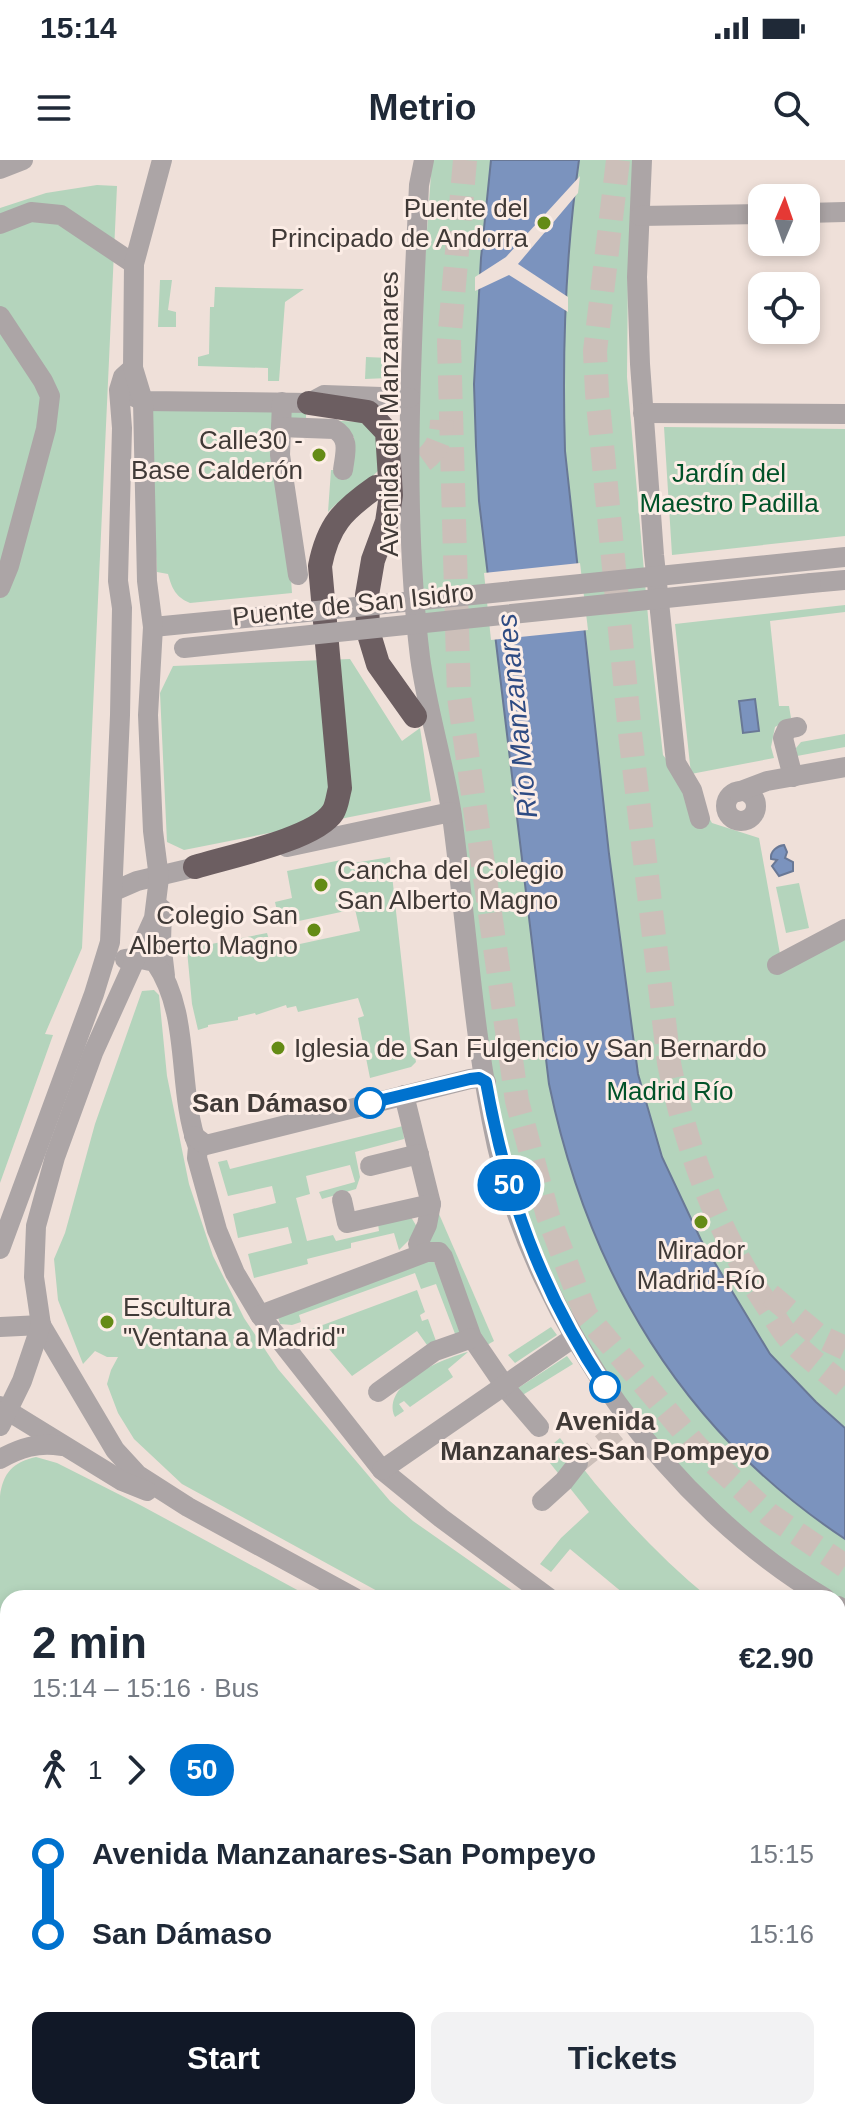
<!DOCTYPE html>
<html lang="en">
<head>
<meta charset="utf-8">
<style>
  body { margin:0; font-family:Arial,sans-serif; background:#f2f2f3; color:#1f2937; height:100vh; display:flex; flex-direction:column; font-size:30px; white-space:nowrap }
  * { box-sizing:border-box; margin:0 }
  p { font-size:26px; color:#747a83 }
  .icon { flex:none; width:44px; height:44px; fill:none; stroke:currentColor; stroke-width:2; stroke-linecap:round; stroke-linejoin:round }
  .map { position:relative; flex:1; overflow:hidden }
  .panel { position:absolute; left:0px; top:1430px; width:846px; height:530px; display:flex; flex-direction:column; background:#fff; border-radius:24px 24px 0 0; box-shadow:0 4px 12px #0003 }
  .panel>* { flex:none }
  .badge { padding:0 16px; border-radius:26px; font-size:28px; line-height:52px }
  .needle { width:52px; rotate:2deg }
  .controls { position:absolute; left:748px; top:24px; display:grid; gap:16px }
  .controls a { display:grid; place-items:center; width:72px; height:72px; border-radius:16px; background:#fff; box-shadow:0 4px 12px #0003; font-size:40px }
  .map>.badge { position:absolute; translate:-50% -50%; box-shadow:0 0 0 4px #fff }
  .legs { display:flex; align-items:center; gap:12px; height:88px; padding:0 32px; font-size:26px }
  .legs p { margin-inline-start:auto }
  .summary { display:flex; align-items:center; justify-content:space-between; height:136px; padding:0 32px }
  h1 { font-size:44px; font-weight:600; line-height:60px }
  .cta { display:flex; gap:16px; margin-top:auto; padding:16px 32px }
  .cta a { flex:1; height:92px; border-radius:16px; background:#111827; color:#fff; font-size:32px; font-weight:600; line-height:92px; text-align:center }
  .cta a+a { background:#f2f2f3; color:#1f2937 }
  ul { padding:0 32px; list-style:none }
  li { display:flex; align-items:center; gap:28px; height:80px; font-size:30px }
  li i { display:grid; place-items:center; width:12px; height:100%; margin:0 10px; background:currentColor }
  li i::after { content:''; width:20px; height:20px; margin:-10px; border:6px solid; border-radius:50%; background:#fff }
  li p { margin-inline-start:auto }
  li:first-child i { background:linear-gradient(#0000 50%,currentColor 0) }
  li:last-child i { background:linear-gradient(currentColor 50%,#0000 0) }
  .status { display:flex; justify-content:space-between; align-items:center; height:56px; padding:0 40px; background:#fff; direction:ltr }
  .status svg { height:22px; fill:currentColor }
  header { display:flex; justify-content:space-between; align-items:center; height:104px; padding:0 32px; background:#fff; font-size:36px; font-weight:600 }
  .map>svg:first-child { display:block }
  .green { fill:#b4d4bc }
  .water { fill:#7b93be; stroke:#697896; stroke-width:2 }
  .pier { fill:#efe0d9 }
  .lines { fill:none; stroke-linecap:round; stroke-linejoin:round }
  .minor-tunnel { stroke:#ccbfb9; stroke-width:20; stroke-dasharray:20 10; stroke-linecap:butt }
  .highway-tunnel { stroke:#ccbfb9; stroke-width:24; stroke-dasharray:24 12; stroke-linecap:butt }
  .minor { stroke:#aca5a6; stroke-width:20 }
  .highway { stroke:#6c5e61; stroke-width:24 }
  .minor-bridge { stroke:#aca5a6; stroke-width:20 }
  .line-1-casing { stroke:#fff; stroke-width:18 }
  .line-1 { stroke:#0072ce; stroke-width:12 }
  .poi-dot { fill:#648b15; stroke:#fcede6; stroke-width:3 }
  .stop-1-dot { fill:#fff; stroke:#0072ce; stroke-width:4 }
  .labels { text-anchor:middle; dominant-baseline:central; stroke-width:6; stroke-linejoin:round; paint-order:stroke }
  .poi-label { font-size:26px; fill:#403a37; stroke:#fcede6; text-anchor:end }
  .street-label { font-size:26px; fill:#403a37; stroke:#fcede6 }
  .park-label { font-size:26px; fill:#005228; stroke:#fcede6 }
  .stop-label { font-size:26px; font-weight:bold; fill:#403a37; stroke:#fcede6; text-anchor:end }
  .water-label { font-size:28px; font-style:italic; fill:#2e4b83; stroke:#fcede6 }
</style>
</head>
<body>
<div class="status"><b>15:14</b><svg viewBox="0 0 49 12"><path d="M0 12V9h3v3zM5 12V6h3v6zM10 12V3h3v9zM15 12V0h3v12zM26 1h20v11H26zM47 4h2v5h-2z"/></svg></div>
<header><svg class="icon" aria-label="menu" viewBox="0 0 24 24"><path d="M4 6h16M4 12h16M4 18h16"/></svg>Metrio<svg class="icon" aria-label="search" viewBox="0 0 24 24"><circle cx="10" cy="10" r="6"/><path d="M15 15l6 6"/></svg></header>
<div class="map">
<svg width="845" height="1959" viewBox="0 0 845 1959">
  <rect width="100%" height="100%" fill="#efe0d9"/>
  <g class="green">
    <polygon points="432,0 638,0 628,109 627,217 651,491 663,595 700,642 712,663 759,678 780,794 845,761 845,1444 779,1400 705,1339 659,1288 586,1186 534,1079 505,993 427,502 419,433 417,211"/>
    <polygon points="97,25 117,26 82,788 45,874 53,875 0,1023 0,48 46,33"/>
    <polygon points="160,120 172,120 168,150 176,152 176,167 158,167"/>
    <polygon points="215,127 304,129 285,142 279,221 268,221 268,208 198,206 198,197 209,194 210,147 214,147"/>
    <polygon points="366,197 389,198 388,218 365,219"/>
    <path d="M148,247L279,249L292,433L190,443C176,437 172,429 168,414L157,412Z"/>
    <path d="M285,249H306V259L361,262L377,276L380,309C365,325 344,335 328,352L331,310H353L354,277L284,265Z"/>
    <polygon points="664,267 845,269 845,376 672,395"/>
    <polygon points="845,445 845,452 770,461 779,546 789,546 791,558 775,567 771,587 774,598 691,614 675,464"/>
    <polygon points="350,499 402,581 420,568 431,641 184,690 167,682 160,533 173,506"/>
    <polygon points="845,574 845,587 797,596 796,588 801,582"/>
    <polygon points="390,697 412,896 415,897 416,902 411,907 370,918 358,858 364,856 358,838 298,852 296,846 287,848 286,845 256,855 255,853 238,857 238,860 208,865 208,867 198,870 192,844 187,790 200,784 201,786 267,773 272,790 360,771 355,749 280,765 275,742 292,738 287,711 346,699 348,704"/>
    <polygon points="799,723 809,768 786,773 776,727"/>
    <polygon points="154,830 159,835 167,916 189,1024 213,1096 244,1158 278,1209 390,1341 413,1361 523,1438 390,1438 182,1324 134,1279 118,1253 107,1224 111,1210 118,1197 107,1197 95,1191 83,1204 58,1140 54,1099 65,1073 95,964 142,831"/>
    <polygon points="403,966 404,979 355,992 360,1017 356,1029 322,1039 319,1032 355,1022 350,1005 306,1016 310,1034 296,1038 307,1081 333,1075 336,1081 379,1071 378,1064 411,1057 417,1067 409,1080 399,1090 394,1073 351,1083 351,1088 307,1099 308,1104 254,1118 248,1094 292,1083 288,1067 238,1078 233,1054 276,1043 272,1026 228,1036 218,1002 227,1000 230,1009"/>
    <polygon points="436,1047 494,1181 487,1185 424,1082"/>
    <polygon points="431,1095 467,1175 457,1179 436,1124 421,1129 415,1113 299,1155 301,1162 292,1165 280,1164 278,1157"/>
    <polygon points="417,1130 425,1152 420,1155 422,1161 428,1159 436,1181 427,1185 417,1171 352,1216 312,1169"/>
    <polygon points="551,1167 557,1175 515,1203 508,1195"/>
    <path d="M468,1192L448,1209L453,1217L410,1247L404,1241L399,1244L404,1251L395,1257C380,1224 444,1198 468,1192Z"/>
    <polygon points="567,1196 573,1204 521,1236 515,1230"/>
    <path d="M560,1278C603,1337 652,1391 709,1438H629L570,1389L551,1412L540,1404L561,1378L589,1352L542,1293Z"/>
    <path d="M36,1297L57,1303L142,1346L312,1438H8V1952H205L198,1959H0V1336C3,1313 13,1302 36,1297Z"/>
    <polygon points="838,1723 845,1726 845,1959 817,1959 813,1952 838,1952"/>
    <polygon points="290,1952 791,1952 795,1959 283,1959"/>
  </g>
  <g class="water">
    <path d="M491,0H579C565,97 562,193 565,291L609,694L638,914L662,997L701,1080L770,1194L816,1242L845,1268V1379C682,1271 588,1113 549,924L479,341L476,286L474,224L481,98Z"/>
    <polygon points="755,539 759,571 743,573 739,541"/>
    <path d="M784,685L787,692L785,698L793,702V711L779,716L772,706L777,700L771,699C770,691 777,686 784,685Z"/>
    <polygon points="0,1747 8,1750 8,1819 0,1820"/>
  </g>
  <g class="pier">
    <polygon points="580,16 578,33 518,104 568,137 568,152 509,115 475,131 475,117 506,97"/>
    <polygon points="580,403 588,470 491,480 484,413"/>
  </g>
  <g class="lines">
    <polyline class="minor-tunnel" points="578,1303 621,1268"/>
    <g class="highway-tunnel">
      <polyline points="465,0 449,182 459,537 517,941 548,1056 586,1155 697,1287 770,1355 845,1406"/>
      <path d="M618,0L595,191L597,233L630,573L669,903C686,988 716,1069 765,1142C773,1154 780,1167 789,1178C805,1196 827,1211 845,1227"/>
      <path d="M392,318C421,301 441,298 442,260"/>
      <polyline points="770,1135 819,1176 845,1188"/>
    </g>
    <g class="minor">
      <path d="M424,0L419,25C412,182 401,341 420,497C427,550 444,603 452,656C467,766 473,878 497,986C538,1163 668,1345 825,1438"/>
      <polyline points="642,0 637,117 640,204 654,395 676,603 692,630 700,659"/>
      <polyline points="0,9 23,0"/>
      <polyline points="806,53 845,52"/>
      <polyline points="640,56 762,54"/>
      <polyline points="0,64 31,52 61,55 134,104"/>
      <polyline points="0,156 43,221 50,236 46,269 9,406 0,428"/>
      <polyline points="131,235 143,241 309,243 324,235 410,238"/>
      <polyline points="282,242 280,295 298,415"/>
      <polyline points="643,253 845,254"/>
      <path d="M281,267L334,269C351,278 345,294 343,310"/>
      <polyline points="811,423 845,420"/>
      <polyline points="153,467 287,454"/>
      <polyline points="793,617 783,578 787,569 797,567"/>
      <circle cx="741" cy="646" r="15"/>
      <polyline points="738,632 767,621 845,607"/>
      <polyline points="287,687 451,652"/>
      <polyline points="114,731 137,721 209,704"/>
      <polyline points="162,749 161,782 165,816"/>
      <path d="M125,799L136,798L155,802C192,855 176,927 198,987L197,998L217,1070L235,1113L260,1155L382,1310L441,1358L549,1438"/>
      <polyline points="777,805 845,769"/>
      <polyline points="404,935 431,1044 427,1065 418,1084 421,1091 427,1092"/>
      <polyline points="194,976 206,985 470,919 479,918 486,922"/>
      <polyline points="370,1006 419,994"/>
      <polyline points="342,1040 347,1063 431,1044"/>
      <polyline points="0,1089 94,834 110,782 120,555 122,448 118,421 122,268 119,230 123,217 133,208"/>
      <polyline points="260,1155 427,1092 439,1092 443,1097 472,1178 509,1232 539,1267"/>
      <polyline points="41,1165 115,1290 138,1315 188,1347 355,1438"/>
      <polyline points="0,1167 41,1165"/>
      <polyline points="378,1232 435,1191 472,1178"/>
      <polyline points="0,1246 122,1321 147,1331"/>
      <polyline points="0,1266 22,1221 41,1165 34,1117 36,1066 55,997 93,893 154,758 159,718 153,671 148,555 153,467 147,421 143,241 133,208 134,104 162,0"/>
      <path d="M0,1299C20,1288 38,1282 61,1286"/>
      <polyline points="382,1310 573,1178"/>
      <polyline points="542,1341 564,1321 578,1303"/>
      <polyline points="838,1446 845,1450"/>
      <polyline points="838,1618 845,1621"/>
      <polyline points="838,1700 845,1704"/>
      <polyline points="798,1952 803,1959"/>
      <polyline points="209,1959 217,1952"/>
    </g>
    <g class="highway">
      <polyline points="309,243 368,252 387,272 391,335 387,362 373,400 367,435 368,471 378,504 415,556"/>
      <path d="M195,707C227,697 316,679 333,652C337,646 338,635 340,628L320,406C328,365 343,350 376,327"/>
    </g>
    <g class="minor-bridge">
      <polyline points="287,454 845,397"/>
      <polyline points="184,488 811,423"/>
    </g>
  </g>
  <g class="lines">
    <g class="line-1-casing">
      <path id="line-1" d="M370,943L470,919L479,918L486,922C506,1035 541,1131 605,1227"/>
    </g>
    <use href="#line-1" class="line-1"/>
  </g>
  <g class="poi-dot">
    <circle cx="544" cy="63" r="8"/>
    <circle cx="319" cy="295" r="8"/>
    <circle cx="321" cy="725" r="8"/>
    <circle cx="314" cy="770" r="8"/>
    <circle cx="278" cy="888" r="8"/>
    <circle cx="701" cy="1062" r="8"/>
    <circle cx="107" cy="1162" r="8"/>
  </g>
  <g class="stop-1-dot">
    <circle cx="370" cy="943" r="14"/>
    <circle cx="605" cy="1227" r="14"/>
  </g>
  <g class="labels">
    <g class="poi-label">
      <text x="528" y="48">Puente del<tspan x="528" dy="30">Principado de Andorra</tspan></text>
      <text x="303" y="280">Calle30 -<tspan x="303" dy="30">Base Calderón</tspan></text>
      <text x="337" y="710" text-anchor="start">Cancha del Colegio<tspan x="337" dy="30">San Alberto Magno</tspan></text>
      <text x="298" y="755">Colegio San<tspan x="298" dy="30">Alberto Magno</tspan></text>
      <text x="294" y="888" text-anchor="start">Iglesia de San Fulgencio y San Bernardo</text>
      <text x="701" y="1090" text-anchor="middle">Mirador<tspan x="701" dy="30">Madrid-Río</tspan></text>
      <text x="123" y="1147" text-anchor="start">Escultura<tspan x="123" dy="30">"Ventana a Madrid"</tspan></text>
    </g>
    <g class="street-label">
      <text transform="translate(389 254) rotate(-90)">Avenida del Manzanares</text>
      <text transform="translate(353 444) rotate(-6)">Puente de San Isidro</text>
    </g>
    <g class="park-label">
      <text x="729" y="313">Jardín del<tspan x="729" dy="30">Maestro Padilla</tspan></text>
      <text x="670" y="931">Madrid Río</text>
    </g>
    <g class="stop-label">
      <text x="348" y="943">San Dámaso</text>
      <text x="605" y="1261" text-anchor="middle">Avenida<tspan x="605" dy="30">Manzanares-San Pompeyo</tspan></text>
    </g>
    <g class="water-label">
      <text transform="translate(517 556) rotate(-96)">Río Manzanares</text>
    </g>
  </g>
</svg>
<div class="controls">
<a><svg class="needle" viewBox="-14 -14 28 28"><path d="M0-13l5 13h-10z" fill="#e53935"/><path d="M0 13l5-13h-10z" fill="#747a83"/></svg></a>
<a><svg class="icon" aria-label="locate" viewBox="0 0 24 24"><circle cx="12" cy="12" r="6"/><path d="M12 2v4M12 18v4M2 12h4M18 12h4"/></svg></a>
</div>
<b class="badge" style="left:509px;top:1025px;background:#0072ce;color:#fff">50</b>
<section class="panel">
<div class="summary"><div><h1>2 min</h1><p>15:14 – 15:16 · Bus</p></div><b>€2.90</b></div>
<div class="legs"><svg class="icon" aria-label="walk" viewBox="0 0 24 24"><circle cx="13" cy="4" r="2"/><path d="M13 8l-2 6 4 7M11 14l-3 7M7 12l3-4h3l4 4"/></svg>1<svg class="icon" aria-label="forward" viewBox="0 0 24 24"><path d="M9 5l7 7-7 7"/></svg><b class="badge" style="background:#0072ce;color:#fff">50</b></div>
<ul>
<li><i style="color:#0072ce"></i><b>Avenida Manzanares-San Pompeyo</b><p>15:15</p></li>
<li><i style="color:#0072ce"></i><b>San Dámaso</b><p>15:16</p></li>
</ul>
<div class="cta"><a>Start</a><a>Tickets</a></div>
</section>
</div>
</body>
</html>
